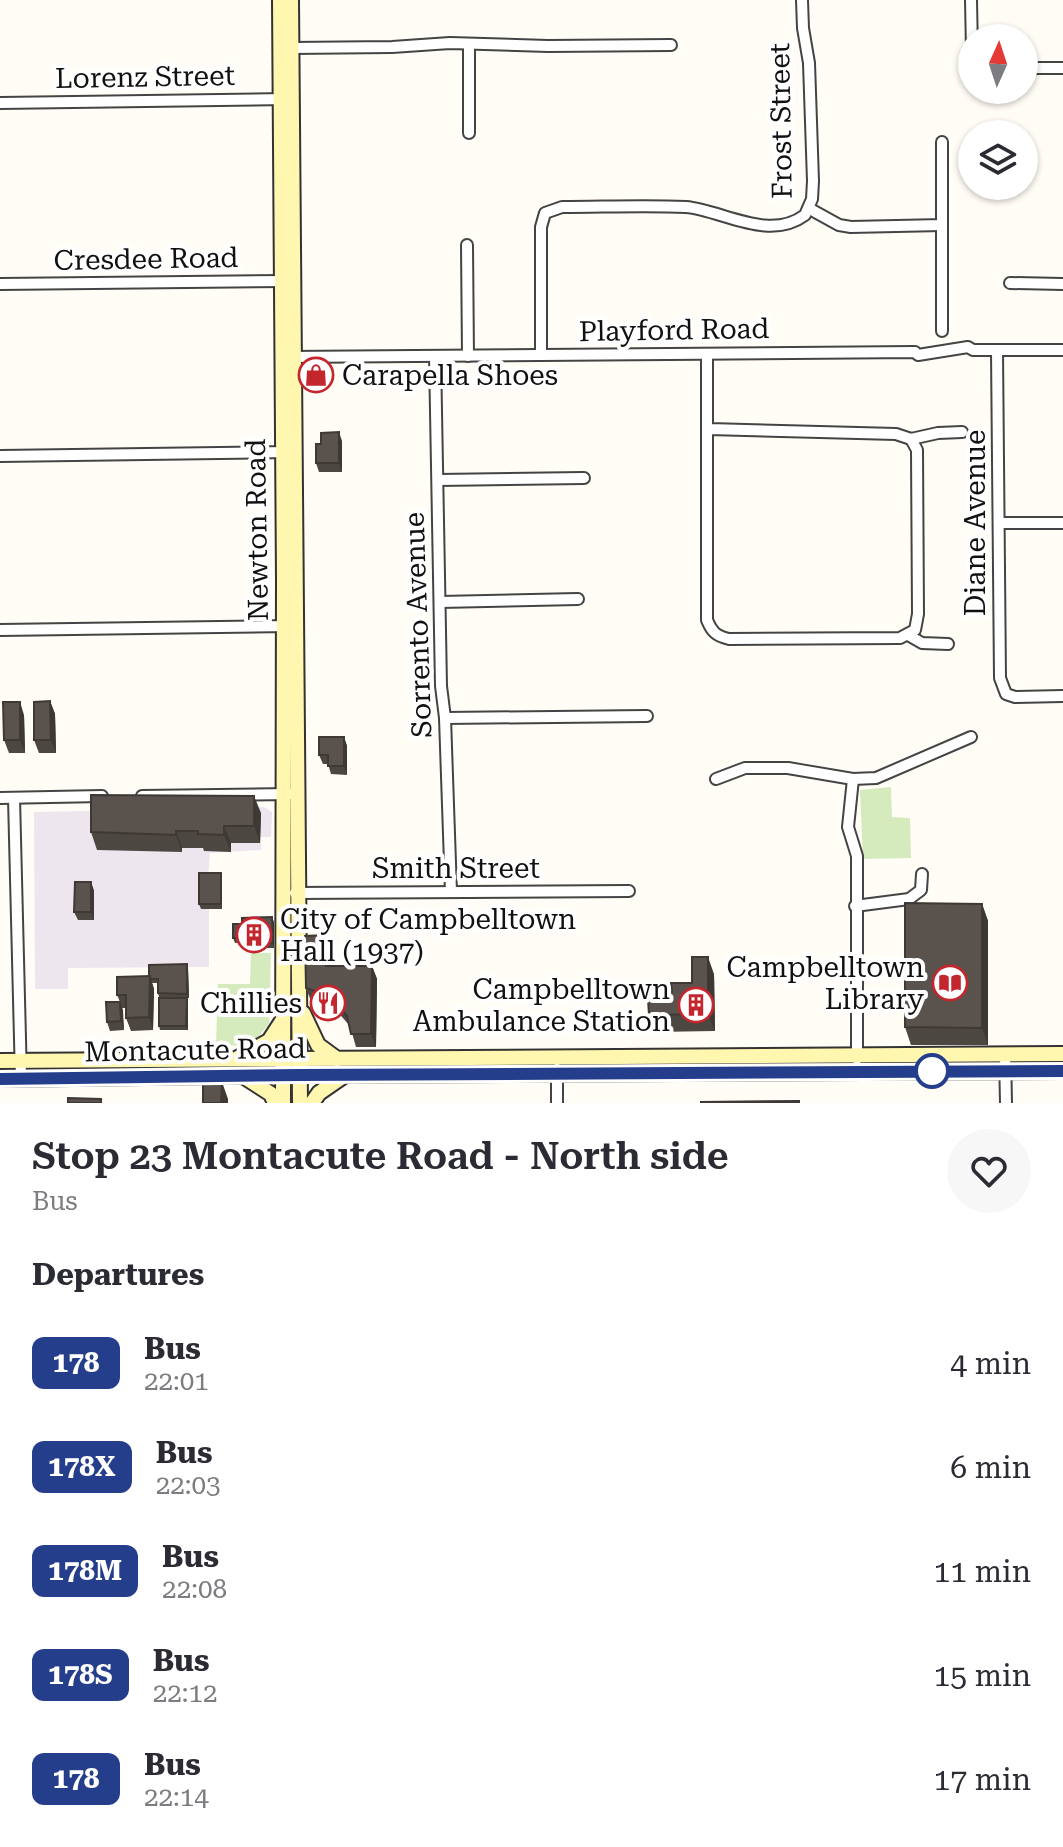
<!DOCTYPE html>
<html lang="en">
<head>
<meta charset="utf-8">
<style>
  body { margin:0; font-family:"Roboto Serif",serif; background:#f7f7f7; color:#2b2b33; height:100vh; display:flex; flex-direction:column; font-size:30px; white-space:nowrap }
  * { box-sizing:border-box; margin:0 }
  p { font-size:26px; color:#7c7c81 }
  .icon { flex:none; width:44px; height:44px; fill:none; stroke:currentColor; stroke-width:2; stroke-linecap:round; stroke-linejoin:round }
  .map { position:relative; height:1103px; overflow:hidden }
  .drawer { display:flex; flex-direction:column; background:#fff; flex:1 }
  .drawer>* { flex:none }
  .badge { padding:0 16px; border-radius:12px; font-size:28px; line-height:52px }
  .needle { width:52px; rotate:3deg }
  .controls { position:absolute; left:958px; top:24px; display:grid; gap:16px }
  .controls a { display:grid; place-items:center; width:80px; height:80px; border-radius:50%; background:#fff; box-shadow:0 2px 6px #0004; font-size:40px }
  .map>.badge { position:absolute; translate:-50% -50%; box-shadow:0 0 0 4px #fff }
  h2 { padding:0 32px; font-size:30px; line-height:72px }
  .round { display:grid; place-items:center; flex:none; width:84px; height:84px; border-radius:42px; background:#f7f7f7 }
  .headline { display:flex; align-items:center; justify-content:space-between; height:136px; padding:0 32px }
  h1 { font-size:38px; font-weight:600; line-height:60px }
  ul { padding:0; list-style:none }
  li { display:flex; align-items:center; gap:24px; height:104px; padding:0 32px }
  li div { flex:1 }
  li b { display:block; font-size:30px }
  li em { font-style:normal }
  li .badge { min-width:88px; font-weight:700; text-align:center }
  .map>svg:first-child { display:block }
  .industrial { fill:#eee6ef }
  .green { fill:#d5ebbd }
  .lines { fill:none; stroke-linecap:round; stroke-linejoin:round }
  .street-casing { stroke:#444; stroke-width:14 }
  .secondary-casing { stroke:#333; stroke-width:18 }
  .street { stroke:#fff; stroke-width:10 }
  .secondary { stroke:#fff6b0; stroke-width:14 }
  .wall { fill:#4d4742 }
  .shaded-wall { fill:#3f3936 }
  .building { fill:#5a524d; stroke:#3f3936; stroke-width:2 }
  .line-casing { stroke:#fff; stroke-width:18 }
  .line { stroke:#243e8c; stroke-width:12 }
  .stop-dot { fill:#fff; stroke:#243e8c; stroke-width:4 }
  .labels { text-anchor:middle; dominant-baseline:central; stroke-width:8; stroke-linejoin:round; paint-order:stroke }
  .street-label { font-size:28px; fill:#111; stroke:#fff }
  .poi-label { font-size:28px; fill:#111; stroke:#fff; text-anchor:end }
</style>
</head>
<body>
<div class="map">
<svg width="1063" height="1103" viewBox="0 0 1063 1103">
  <rect width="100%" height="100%" fill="#fffdf5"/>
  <polygon class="industrial" points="264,807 272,812 271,837 261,837 261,850 210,853 208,877 222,877 222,909 209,909 209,967 68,968 68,989 35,989 34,812"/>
  <g class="green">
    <polygon points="891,787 892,817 910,818 911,858 863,859 860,790"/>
    <polygon points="251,953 271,953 269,1024 251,1046 216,1045 218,984 250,984"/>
  </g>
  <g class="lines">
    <g class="street-casing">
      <g id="street">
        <polyline points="971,0 972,51"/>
        <polyline points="291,48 392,47 450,43 548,46 671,45"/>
        <polyline points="1024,68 1063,68"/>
        <polyline points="0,103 286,99"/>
        <polyline points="469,133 469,44"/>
        <polyline points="810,209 839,225 851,227 942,225 942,142"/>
        <polyline points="942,225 942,331"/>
        <polyline points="467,245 468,356"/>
        <polyline points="1010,283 1063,284"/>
        <polyline points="0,284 286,281"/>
        <polyline points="997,351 1000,678 1006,694 1015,697 1063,696"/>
        <path d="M707,354V620C712,632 716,636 729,639L900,638L915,630L918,614L917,450L911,439L896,434L709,429"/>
        <path d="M541,355V227L545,213L562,207C603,207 645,205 686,207C722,210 769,242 805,215L812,199L813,181L809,63L803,28L802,0"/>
        <polyline points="435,356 441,686 445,718 451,892"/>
        <polyline points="288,357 915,352 918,355 968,347 973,350 1063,350"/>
        <polyline points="911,439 938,433 962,432"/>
        <polyline points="0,456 290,452"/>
        <polyline points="438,480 584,478"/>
        <polyline points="999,523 1063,523"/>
        <polyline points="440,602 578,599"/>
        <polyline points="0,630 290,626"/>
        <polyline points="908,635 922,643 948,644"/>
        <polyline points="445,718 647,716"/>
        <polyline points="716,779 745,768 788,768 853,779 876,778 971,737"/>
        <polyline points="853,779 848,827 857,856 857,1059"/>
        <polyline points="142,796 290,794"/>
        <polyline points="0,798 102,796"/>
        <polyline points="14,798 21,1079"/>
        <polyline points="295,893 629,891"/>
        <polyline points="855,906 909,899 921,890 922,874"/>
        <polyline points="1005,1054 1006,1103"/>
        <polyline points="557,1103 557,1069"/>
      </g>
    </g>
    <g class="secondary-casing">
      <g id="secondary">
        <polyline points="280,0 284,580 283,1103"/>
        <polyline points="291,0 300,1103"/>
        <polyline points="303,1013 318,1045 337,1059"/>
        <polyline points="238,1058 269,1041 282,1021"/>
        <polyline points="0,1061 1063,1054"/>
        <polyline points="243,1076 271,1094 275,1103"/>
        <polyline points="0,1079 300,1075 1063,1071"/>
        <polyline points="312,1103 319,1093 345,1075"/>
      </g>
    </g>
    <use href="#street" class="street"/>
    <use href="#secondary" class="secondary"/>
  </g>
  <g class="wall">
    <polygon points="342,441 342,472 319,472 316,463"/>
    <polygon points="50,701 55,714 56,753 39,753 34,740"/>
    <polygon points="24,715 25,753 9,753 4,740"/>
    <polygon points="344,737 347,746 347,775 331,774 328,764 323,764 319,755"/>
    <polygon points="261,813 260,843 231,843 231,852 204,851 203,848 182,848 182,852 97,850 91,832"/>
    <polygon points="222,877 222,909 201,909 199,904"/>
    <polygon points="91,882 94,891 94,920 78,920 74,912"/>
    <polygon points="982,904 988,921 988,1045 911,1045 905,1027"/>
    <polygon points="274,922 274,948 258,948 256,942 235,943 233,938"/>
    <polygon points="331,948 331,966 372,966 377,979 376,1047 356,1047 350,1026 335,1009 311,1001 306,988"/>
    <polygon points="187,964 188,968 189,998 159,997 158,993 158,983 152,983 154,989 153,1030 131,1031 126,1018 126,1008 122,1008 124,1030 110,1031 107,1022 120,1002 117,995 149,976"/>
    <polygon points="714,974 715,1031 655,1032 649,1015 656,999"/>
    <polygon points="187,998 188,1003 188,1030 160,1030 159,1026"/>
  </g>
  <g class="shaded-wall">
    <polygon points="339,432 342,441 342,472 339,463"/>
    <polygon points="50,701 55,714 56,753 51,740"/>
    <polygon points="20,702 24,715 25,753 20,740"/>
    <polygon points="344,737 347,746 347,775 344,766"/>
    <polygon points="254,796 261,813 260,843 254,826"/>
    <polygon points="224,826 231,843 231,852 224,835"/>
    <polygon points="176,831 182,848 182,852 176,835"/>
    <polygon points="221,873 222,877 222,909 221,904"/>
    <polygon points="91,882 94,891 94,920 91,912"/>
    <polygon points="982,904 988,921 988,1045 982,1028"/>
    <polygon points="272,917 274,922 274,948 273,943"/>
    <polygon points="326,935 331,948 331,979 326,966"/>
    <polygon points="708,957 714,974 715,1031 708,1014"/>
    <polygon points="187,964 188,968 189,998 187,994"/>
    <polygon points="372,966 377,979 376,1047 371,1034"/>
    <polygon points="150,976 154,989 153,1030 149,1017"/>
    <polygon points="187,998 188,1003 188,1030 186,1026"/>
    <polygon points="120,1002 123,1010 124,1030 121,1021"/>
    <polygon points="222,1082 228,1099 228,1103 221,1103"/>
  </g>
  <g class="building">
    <polygon points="339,432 339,463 316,463 316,444 321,444 321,433"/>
    <polygon points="50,701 51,740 34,740 34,702"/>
    <polygon points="3,702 20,702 20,740 4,740"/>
    <polygon points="319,737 344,737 344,766 328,766 328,755 319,755"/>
    <polygon points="91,795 254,796 254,826 224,826 224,835 198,834 198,831 176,831 176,835 91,832"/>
    <rect x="199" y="873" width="22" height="31"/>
    <polygon points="75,882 91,882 91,912 74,912"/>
    <polygon points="905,903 982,904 982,1028 905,1027"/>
    <polygon points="272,917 273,943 256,944 256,938 233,938 233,924 242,924 242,918"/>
    <polygon points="326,935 326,966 372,966 371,1034 351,1034 347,1016 330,996 306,988 305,936"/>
    <polygon points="692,957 708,957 708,1014 649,1015 648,999 656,999 656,992 672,992 671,983 692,983"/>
    <polygon points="187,964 187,994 158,993 158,979 151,979 149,976 149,965"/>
    <polygon points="150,976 149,1017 126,1018 126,995 117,995 117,977"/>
    <polygon points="159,998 187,998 186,1026 159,1026"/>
    <polygon points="106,1002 120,1002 121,1021 107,1022"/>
    <polygon points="203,1082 222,1082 221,1103 203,1103"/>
    <polygon points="68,1098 101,1099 101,1103 68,1103"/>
    <polygon points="799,1101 799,1103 700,1102"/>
  </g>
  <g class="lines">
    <g class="line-casing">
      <polyline id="line" points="0,1079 300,1075 1063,1071"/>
    </g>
    <use href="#line" class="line"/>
  </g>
  <defs>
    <g id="shop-ring" transform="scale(1.8)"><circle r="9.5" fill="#fff" stroke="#c4262e" stroke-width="1.5"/><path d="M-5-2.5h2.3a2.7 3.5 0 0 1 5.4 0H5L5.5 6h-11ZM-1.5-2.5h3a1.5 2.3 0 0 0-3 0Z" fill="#c4262e"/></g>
    <g id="building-ring" transform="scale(1.8)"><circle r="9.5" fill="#fff" stroke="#c4262e" stroke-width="1.5"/><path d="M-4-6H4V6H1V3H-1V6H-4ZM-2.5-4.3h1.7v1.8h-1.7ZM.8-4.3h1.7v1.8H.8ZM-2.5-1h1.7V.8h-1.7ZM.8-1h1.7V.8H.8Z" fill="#c4262e"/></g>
    <g id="library-ring" transform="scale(1.8)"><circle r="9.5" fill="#fff" stroke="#c4262e" stroke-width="1.5"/><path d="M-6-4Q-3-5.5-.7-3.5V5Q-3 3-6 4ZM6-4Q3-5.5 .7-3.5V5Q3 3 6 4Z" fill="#c4262e"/></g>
    <g id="restaurant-ring" transform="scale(1.8)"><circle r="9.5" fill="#fff" stroke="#c4262e" stroke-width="1.5"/><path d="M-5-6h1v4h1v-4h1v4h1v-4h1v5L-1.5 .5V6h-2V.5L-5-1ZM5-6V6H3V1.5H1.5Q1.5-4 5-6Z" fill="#c4262e"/></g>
  </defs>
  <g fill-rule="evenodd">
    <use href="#shop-ring" x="316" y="375"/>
    <use href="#building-ring" x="254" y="935"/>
    <use href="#library-ring" x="950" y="983"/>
    <use href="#restaurant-ring" x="328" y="1003"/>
    <use href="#building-ring" x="696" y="1005"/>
  </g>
  <circle class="stop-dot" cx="932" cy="1071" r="16"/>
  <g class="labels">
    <g class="street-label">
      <text transform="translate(145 77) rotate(-1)">Lorenz Street</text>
      <text transform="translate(781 121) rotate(-91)">Frost Street</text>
      <text transform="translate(146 259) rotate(-1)">Cresdee Road</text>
      <text transform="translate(674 330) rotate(-1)">Playford Road</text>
      <text transform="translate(975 523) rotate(-90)">Diane Avenue</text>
      <text transform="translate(257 530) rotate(-91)">Newton Road</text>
      <text transform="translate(418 625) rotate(-92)">Sorrento Avenue</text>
      <text x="456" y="868">Smith Street</text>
      <text transform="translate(195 1050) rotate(-1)">Montacute Road</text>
    </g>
    <g class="poi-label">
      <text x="342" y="375" text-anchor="start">Carapella Shoes</text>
      <text x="280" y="919" text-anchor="start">City of Campbelltown<tspan x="280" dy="32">Hall (1937)</tspan></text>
      <text x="924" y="967">Campbelltown<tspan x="924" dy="32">Library</tspan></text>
      <text x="670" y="989">Campbelltown<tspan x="670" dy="32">Ambulance Station</tspan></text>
      <text x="302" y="1003">Chillies</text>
    </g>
  </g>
</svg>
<div class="controls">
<a><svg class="needle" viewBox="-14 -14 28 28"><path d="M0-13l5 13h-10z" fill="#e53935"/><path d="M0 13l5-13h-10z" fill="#7c7c81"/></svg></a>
<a><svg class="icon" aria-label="layers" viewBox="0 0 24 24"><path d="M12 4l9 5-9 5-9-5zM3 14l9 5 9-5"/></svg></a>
</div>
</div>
<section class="drawer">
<div class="headline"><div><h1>Stop 23 Montacute Road - North side</h1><p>Bus</p></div><a class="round"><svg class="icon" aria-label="heart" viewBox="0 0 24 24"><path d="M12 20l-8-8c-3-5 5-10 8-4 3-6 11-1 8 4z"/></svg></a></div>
<h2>Departures</h2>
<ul>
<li><span class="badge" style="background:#243e8c;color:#fff">178</span><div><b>Bus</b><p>22:01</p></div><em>4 min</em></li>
<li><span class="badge" style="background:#243e8c;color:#fff">178X</span><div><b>Bus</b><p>22:03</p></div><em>6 min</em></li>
<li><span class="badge" style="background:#243e8c;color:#fff">178M</span><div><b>Bus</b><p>22:08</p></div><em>11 min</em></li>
<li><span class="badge" style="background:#243e8c;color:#fff">178S</span><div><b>Bus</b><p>22:12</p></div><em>15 min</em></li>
<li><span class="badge" style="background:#243e8c;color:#fff">178</span><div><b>Bus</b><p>22:14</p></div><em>17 min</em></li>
</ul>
</section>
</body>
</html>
